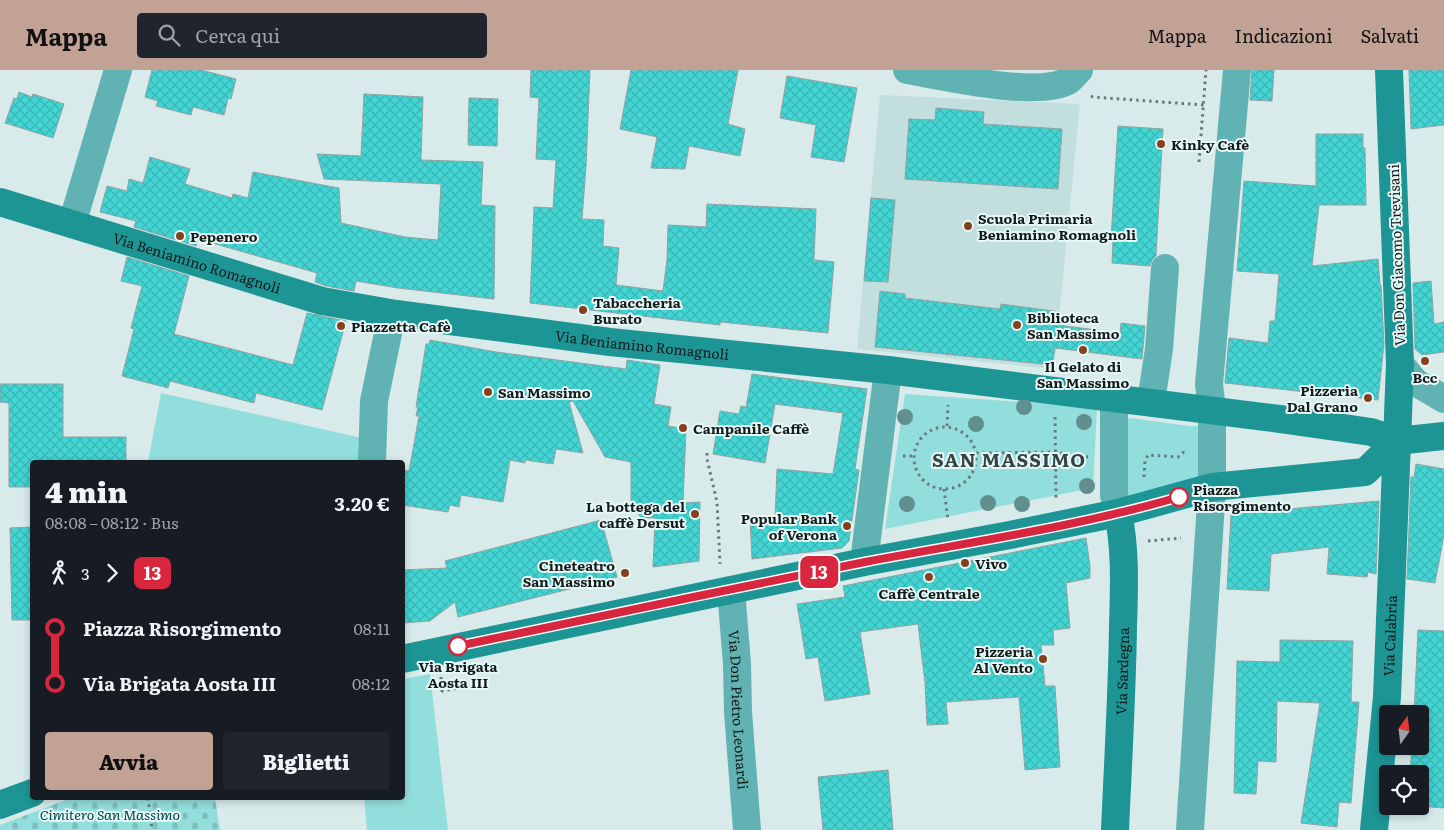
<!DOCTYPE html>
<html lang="it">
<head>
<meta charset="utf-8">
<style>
  body { margin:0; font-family:Literata,serif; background:#20242c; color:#f1f3f6; height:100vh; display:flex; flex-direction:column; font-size:19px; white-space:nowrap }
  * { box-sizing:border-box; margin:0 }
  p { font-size:16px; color:#9ea1a6 }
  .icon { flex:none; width:28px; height:28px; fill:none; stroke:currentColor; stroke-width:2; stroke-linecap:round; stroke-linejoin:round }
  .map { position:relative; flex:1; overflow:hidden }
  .sheet { position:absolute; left:30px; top:390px; width:375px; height:340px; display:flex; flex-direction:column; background:#171b24; border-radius:5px; box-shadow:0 2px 8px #0003 }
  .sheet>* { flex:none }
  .badge { padding:0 10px; border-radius:8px; font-size:18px; line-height:32px }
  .needle { width:32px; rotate:14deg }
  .fabs { position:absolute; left:1379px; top:635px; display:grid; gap:10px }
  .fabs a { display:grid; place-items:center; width:50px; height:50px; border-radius:5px; background:#171b24; box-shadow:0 2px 8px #0003; font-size:25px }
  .map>.badge { position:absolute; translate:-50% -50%; box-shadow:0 0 0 2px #fff }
  .legs { display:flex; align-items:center; gap:8px; height:55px; padding:0 15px; font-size:16px }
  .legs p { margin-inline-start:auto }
  .overview { display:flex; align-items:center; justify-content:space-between; height:85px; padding:0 15px }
  h1 { font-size:28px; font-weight:800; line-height:38px }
  .action { display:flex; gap:10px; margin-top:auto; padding:10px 15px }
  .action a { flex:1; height:58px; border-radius:5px; background:#c1a295; color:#111; font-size:20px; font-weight:800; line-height:58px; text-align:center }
  .action a+a { background:#20242c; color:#f1f3f6 }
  ul { padding:0 15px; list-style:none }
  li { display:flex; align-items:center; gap:18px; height:55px; font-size:19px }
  li i { display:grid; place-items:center; width:8px; height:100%; margin:0 6px; background:currentColor }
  li i::after { content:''; width:12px; height:12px; margin:-6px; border:4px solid; border-radius:50%; background:#171b24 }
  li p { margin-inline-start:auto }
  li:first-child i { background:linear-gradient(#0000 50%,currentColor 0) }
  li:last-child i { background:linear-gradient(currentColor 50%,#0000 0) }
  header { display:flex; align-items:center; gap:30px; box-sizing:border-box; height:70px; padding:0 25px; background:#c1a295; color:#111 }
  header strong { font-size:24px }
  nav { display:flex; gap:28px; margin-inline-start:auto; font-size:18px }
  .search { width:350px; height:45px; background:#20242c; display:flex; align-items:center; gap:12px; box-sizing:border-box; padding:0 18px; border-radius:5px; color:#9ea1a6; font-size:19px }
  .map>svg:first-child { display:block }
  .built { fill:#c2dedd }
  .green { fill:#92dedc }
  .cemetery { fill:url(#cemetery-stones) }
  .building { fill:url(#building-cross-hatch); stroke:#91a2a2 }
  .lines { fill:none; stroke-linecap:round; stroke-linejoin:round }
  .path { stroke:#6c7878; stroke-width:3; stroke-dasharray:2.5 4; stroke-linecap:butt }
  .street { stroke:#60b3b2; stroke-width:28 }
  .secondary { stroke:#1d9594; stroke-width:28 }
  .tree { fill:#618f8f }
  .line-1-casing { stroke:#fff; stroke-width:11 }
  .line-1 { stroke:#d7263d; stroke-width:8 }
  .poi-dot { fill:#87401e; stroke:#e6f8f7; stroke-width:2 }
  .stop-1-dot { fill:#fff; stroke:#d7263d; stroke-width:2.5 }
  .labels { text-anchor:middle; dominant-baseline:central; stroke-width:4; stroke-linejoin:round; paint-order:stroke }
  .poi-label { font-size:14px; font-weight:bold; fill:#141b1b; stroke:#e6f8f7; text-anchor:start }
  .street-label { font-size:14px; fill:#141b1b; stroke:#e6f8f7 }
  .stop-label { font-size:14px; font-weight:bold; fill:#141b1b; stroke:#e6f8f7; text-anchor:start }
  .park-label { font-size:14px; font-style:italic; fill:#044; stroke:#e6f8f7 }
  .district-label { font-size:19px; font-weight:bold; letter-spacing:1px; fill:#344343; stroke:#e6f8f7 }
</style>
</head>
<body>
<header>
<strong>Mappa</strong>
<div class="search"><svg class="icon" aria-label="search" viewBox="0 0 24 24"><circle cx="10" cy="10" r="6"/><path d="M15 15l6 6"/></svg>Cerca qui</div>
<nav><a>Mappa</a><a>Indicazioni</a><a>Salvati</a></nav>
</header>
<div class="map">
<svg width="1444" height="760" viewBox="0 0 1444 760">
  <defs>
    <pattern id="cemetery-stones" width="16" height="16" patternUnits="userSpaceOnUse" patternTransform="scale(1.25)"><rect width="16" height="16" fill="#92dedc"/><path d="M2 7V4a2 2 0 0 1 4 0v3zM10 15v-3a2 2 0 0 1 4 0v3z" fill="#7dbebc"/></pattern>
    <pattern id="building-cross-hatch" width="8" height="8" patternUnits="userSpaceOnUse" patternTransform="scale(1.25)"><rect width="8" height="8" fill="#43d5d4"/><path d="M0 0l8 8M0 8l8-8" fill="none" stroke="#3ab6b5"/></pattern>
  </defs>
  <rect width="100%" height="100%" fill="#d8eaea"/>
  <polygon class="built" points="880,25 1080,34 1054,299 857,279"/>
  <g class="green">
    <polygon points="161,323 362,368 363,392 148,392"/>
    <polygon points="905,324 1097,337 1093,418 885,459"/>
    <polygon points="1130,348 1189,356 1206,356 1209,407 1127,426 1125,350"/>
    <polygon points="430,604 448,760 367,760 364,728 402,728 403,609"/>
  </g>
  <polygon class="cemetery" points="71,728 215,728 220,760 0,760 0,755"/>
  <g class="building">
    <polygon points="152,0 201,0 236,9 231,29 228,28 224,45 193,37 191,45 156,36 158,31 145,27"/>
    <polygon points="531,0 590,0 586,97 582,149 604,150 603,176 619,178 616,215 663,221 667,189 668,155 706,157 707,134 816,139 814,190 834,192 828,263 720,252 720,255 530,233 534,137 553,138 556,90 536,89 539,28 530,27"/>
    <polygon points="631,0 738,0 728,54 745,59 740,86 689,76 685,99 651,98 657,67 620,59"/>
    <polygon points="1252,0 1274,0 1272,31 1250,30"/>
    <polygon points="1409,0 1444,0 1444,55 1411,59"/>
    <polygon points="787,6 857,18 844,92 811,87 816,55 780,48"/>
    <polygon points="19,22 32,27 33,24 64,34 53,68 5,53 14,28 17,29"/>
    <polygon points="364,24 423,27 421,90 483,92 481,135 495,136 494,229 398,218 356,211 354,221 326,216 315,212 317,203 198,169 196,176 134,157 136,151 100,142 107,116 127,121 129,109 143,113 150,87 190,99 185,114 232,128 233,124 248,128 253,102 339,118 341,153 405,167 438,170 441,114 324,109 317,84 361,86"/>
    <polygon points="469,28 498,29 497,76 468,75"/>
    <polygon points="936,38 984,42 983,54 1062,59 1058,119 905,109 909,49 935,50"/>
    <polygon points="1118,56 1163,59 1156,186 1152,190 1150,196 1112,193 1113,169 1111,169"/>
    <polygon points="1316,64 1363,64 1363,78 1365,78 1366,135 1319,135 1312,196 1378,189 1380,215 1381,215 1384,274 1378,330 1225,313 1229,268 1268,273 1270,251 1275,251 1279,204 1237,201 1244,111 1316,116"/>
    <polygon points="871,128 895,130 888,212 864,211"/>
    <polygon points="127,187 189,206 174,264 293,295 307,243 346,251 322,340 256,323 254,333 170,311 168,318 122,306 134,259 131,258 142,216 121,211"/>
    <polygon points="1431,211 1434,254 1444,252 1444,282 1422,285 1415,279 1413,213"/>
    <polygon points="880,221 905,224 905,228 1000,239 1001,234 1060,242 1058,255 1120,263 1121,253 1145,256 1142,289 1055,278 1052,295 875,277"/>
    <polygon points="430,270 496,282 626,299 627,290 660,295 654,334 671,337 668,356 686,359 683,433 700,432 699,491 653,497 655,448 641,448 631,431 631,392 605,387 573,331 569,332 583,383 556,379 553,394 525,390 525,393 510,390 503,432 461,425 459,437 450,435 448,442 402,435 402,400 409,401 419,346 416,346 418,337 416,337 426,274 429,274"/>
    <polygon points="752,304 867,319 855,399 859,400 849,471 842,478 752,489 750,449 775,448 777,399 833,404 843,343 775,334 765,393 713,384 720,341 739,344 741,336 746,337"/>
    <polygon points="0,314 63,314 63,367 126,367 126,392 32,392 32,417 9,417 9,333 0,332"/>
    <polygon points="1416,394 1444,399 1444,465 1435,513 1407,509 1411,407 1414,407"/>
    <polygon points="1379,431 1376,504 1368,502 1367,507 1327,504 1329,477 1271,484 1269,521 1227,519 1231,444"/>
    <polygon points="601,450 617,507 458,547 455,532 430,551 403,553 402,500 447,498 445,491"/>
    <polygon points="32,457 32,550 12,550 10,458"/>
    <polygon points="1086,468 1090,496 1090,508 1066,513 1070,558 1053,560 1054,575 1041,575 1045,616 1055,616 1060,697 1025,700 1019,627 946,632 948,654 927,655 925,613 918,554 860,562 870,624 825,631 818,587 806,589 797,534 845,527 843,516"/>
    <polygon points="1418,560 1444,561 1444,738 1419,736 1420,704 1410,704 1412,676 1420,676 1420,644 1414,644"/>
    <polygon points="1280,570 1353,571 1351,632 1359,632 1351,733 1339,732 1337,757 1301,753 1320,633 1277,631 1276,692 1258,691 1256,724 1234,723 1237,591 1280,592"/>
    <polygon points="888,700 893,760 823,760 818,707"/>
  </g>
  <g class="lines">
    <g class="path">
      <polyline points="1091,26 1093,27 1204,35"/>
      <polyline points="1199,92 1206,0"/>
      <polyline points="1055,347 1056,428"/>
      <polyline points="947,356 948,335"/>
      <circle cx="945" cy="388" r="31"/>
      <polyline points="707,383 707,389 717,432 720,494"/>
      <polyline points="976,383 1055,382 1088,387"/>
      <polyline points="903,386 915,386"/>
      <polyline points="1144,407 1145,391 1148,385 1178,387 1183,383 1183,380"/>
      <polyline points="944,419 948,450"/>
      <polyline points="1148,471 1181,468"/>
      <polyline points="441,607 442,621 475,615"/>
      <polyline points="148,728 152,760"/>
    </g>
    <g class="street">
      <path d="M907,0C942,6 1037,28 1068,11C1072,8 1076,3 1079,0"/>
      <polyline points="72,154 118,0"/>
      <polyline points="1400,294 1415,312 1444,329"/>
      <polyline points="1114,328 1114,425 1118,443"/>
      <polyline points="1151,332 1159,279 1165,198"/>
      <polyline points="372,392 374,331 390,254 396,244"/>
      <polyline points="864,492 888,300"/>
      <path id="s1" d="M731,520L737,594L738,642L747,760"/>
      <polyline points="1190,760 1212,417 1212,340 1209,314 1237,0"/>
    </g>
    <g class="secondary">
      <path id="s2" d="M0,132L322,231L396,244L610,272L888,300L1288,350L1371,362L1397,371L1444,366"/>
      <polyline points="402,589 864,492 1010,465 1118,443 1212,417 1365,402 1397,371"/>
      <polyline points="0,735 32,723"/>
      <path id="s3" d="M1115,760C1118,692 1122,625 1123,557C1124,520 1126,480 1118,443"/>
      <path id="s4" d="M1374,760L1387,627L1400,294L1389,0"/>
    </g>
  </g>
  <g class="tree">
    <circle cx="1024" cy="337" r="8"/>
    <circle cx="905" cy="347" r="8"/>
    <circle cx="1084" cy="352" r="8"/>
    <circle cx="976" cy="354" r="8"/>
    <circle cx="1087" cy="416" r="8"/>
    <circle cx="988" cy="433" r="8"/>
    <circle cx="907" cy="434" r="8"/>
    <circle cx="1022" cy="434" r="8"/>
  </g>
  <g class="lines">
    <g class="line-1-casing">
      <path id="line-1" d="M458,576C594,548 729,519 865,492C970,472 1076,457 1179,427"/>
    </g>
    <use href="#line-1" class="line-1"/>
  </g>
  <g class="poi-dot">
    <circle cx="1161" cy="74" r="5"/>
    <circle cx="968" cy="156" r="5"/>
    <circle cx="180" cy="166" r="5"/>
    <circle cx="583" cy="240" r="5"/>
    <circle cx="1017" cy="255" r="5"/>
    <circle cx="341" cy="256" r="5"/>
    <circle cx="1083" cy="280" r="5"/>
    <circle cx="1425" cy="291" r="5"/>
    <circle cx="488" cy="322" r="5"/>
    <circle cx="1368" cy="328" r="5"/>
    <circle cx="683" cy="358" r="5"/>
    <circle cx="695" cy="444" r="5"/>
    <circle cx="847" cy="456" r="5"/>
    <circle cx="965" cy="493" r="5"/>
    <circle cx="625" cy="503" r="5"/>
    <circle cx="929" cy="507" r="5"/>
    <circle cx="1043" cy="589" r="5"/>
  </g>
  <g class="stop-1-dot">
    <circle cx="1179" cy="427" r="9"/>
    <circle cx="458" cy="576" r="9"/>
  </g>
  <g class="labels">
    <g class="poi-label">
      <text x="1171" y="74">Kinky Cafè</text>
      <text x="978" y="148">Scuola Primaria<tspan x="978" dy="16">Beniamino Romagnoli</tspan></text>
      <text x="190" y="166">Pepenero</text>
      <text x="593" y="232">Tabaccheria<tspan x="593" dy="16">Burato</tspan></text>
      <text x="1027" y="247">Biblioteca<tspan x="1027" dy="16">San Massimo</tspan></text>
      <text x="351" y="256">Piazzetta Cafè</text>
      <text x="1083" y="296" text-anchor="middle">Il Gelato di<tspan x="1083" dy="16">San Massimo</tspan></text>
      <text x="1425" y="307" text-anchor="middle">Bcc</text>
      <text x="1358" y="320" text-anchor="end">Pizzeria<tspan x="1358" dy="16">Dal Grano</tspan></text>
      <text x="498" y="322">San Massimo</text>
      <text x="693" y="358">Campanile Caffè</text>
      <text x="685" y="436" text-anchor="end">La bottega del<tspan x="685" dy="16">caffè Dersut</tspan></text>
      <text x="837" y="448" text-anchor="end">Popular Bank<tspan x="837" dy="16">of Verona</tspan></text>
      <text x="975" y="493">Vivo</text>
      <text x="615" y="495" text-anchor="end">Cineteatro<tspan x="615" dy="16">San Massimo</tspan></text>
      <text x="929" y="523" text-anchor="middle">Caffè Centrale</text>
      <text x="1033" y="581" text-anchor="end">Pizzeria<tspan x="1033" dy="16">Al Vento</tspan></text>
    </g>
    <g class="street-label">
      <text transform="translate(1396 185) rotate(-92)">Via Don Giacomo Trevisani</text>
      <text stroke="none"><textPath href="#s2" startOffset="206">Via Beniamino Romagnoli</textPath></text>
      <text stroke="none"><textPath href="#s2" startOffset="660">Via Beniamino Romagnoli</textPath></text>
      <text stroke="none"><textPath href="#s4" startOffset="195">Via Calabria</textPath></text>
      <text stroke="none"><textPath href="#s3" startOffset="159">Via Sardegna</textPath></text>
      <text stroke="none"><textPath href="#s1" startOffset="120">Via Don Pietro Leonardi</textPath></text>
    </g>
    <g class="stop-label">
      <text x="1193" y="419">Piazza<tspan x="1193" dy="16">Risorgimento</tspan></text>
      <text x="458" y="596" text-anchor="middle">Via Brigata<tspan x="458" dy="16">Aosta III</tspan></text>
    </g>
    <g class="park-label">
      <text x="110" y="744">Cimitero San Massimo</text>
    </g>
    <g class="district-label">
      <text x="1009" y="389">SAN MASSIMO</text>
    </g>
  </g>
</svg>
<div class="fabs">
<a><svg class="needle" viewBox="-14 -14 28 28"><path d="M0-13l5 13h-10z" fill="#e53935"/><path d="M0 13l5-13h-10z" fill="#9ea1a6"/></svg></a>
<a><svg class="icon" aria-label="locate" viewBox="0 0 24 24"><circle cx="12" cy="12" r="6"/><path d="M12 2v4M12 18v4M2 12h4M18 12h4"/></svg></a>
</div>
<b class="badge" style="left:819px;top:502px;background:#d7263d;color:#fff">13</b>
<section class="sheet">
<div class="overview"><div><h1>4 min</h1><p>08:08 – 08:12 · Bus</p></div><b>3.20 €</b></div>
<div class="legs"><svg class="icon" aria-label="walk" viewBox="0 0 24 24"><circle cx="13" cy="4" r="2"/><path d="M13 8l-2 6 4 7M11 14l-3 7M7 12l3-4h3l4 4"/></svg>3<svg class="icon" aria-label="forward" viewBox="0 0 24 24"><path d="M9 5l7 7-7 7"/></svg><b class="badge" style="background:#d7263d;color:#fff">13</b></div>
<ul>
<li><i style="color:#d7263d"></i><b>Piazza Risorgimento</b><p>08:11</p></li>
<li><i style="color:#d7263d"></i><b>Via Brigata Aosta III</b><p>08:12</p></li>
</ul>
<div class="action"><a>Avvia</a><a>Biglietti</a></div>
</section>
</div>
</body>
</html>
